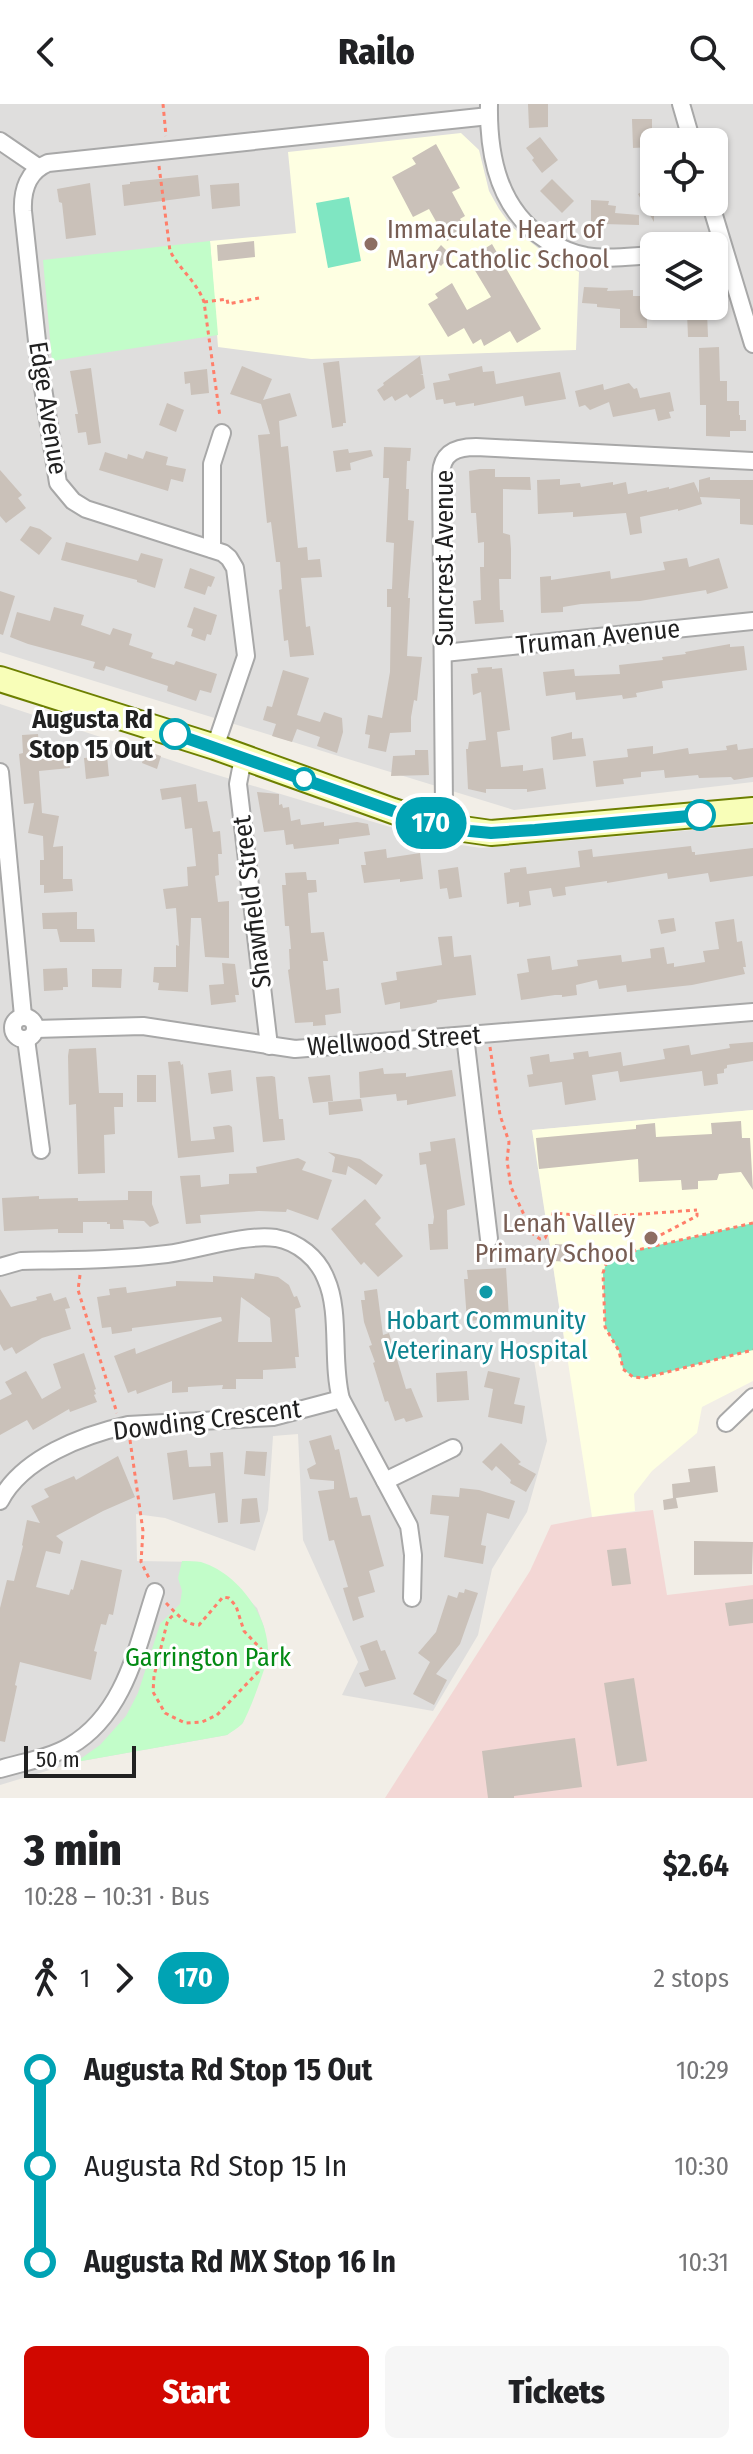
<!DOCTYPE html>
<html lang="en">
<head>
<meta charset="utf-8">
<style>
  body { margin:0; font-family:"Fira Sans Condensed",sans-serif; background:#f6f6f6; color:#202124; height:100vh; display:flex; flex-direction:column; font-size:30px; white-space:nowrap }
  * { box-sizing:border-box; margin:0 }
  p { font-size:26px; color:#757577 }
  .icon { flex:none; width:44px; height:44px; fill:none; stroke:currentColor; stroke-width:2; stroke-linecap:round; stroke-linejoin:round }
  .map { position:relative; height:1694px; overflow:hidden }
  .details { display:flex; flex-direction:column; background:#fff; flex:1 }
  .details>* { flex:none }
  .badge { padding:0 16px; border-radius:26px; font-size:28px; line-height:52px }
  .fabs { position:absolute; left:640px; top:24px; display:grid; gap:16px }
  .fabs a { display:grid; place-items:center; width:88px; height:88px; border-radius:12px; background:#fff; box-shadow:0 2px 6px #0004; font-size:40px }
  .scale { position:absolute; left:24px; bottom:20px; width:112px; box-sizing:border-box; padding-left:8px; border:4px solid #212121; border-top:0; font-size:22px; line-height:28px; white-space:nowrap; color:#212121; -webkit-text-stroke:6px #fff; paint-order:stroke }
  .map>.badge { position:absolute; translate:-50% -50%; box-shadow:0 0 0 4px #fff }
  .legs { display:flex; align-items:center; gap:12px; height:88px; padding:0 24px; font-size:26px }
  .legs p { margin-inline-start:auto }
  .head { display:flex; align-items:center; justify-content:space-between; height:136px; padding:0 24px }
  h1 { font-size:44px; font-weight:800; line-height:60px }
  .button { display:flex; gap:16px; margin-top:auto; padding:16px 24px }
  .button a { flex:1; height:92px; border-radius:12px; background:#d10800; color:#fff; font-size:32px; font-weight:800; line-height:92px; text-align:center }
  .button a+a { background:#f6f6f6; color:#202124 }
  ul { padding:0 24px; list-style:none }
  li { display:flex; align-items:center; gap:28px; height:96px; font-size:30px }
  li i { display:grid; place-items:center; width:12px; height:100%; margin:0 10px; background:currentColor }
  li i::after { content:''; width:20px; height:20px; margin:-10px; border:6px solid; border-radius:50%; background:#fff }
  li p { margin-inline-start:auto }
  li:first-child i { background:linear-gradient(#0000 50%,currentColor 0) }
  li:last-child i { background:linear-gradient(currentColor 50%,#0000 0) }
  header { display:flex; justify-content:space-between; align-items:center; height:104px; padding:0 24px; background:#fff; font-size:36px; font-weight:800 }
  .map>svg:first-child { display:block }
  .residential { fill:#dfdedd; fill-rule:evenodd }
  .commercial { fill:#f3d7d5 }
  .education { fill:#feffe2 }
  .park { fill:#c2fdc9 }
  .pitch { fill:#7fe6c2 }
  .building { fill:#cac1b9; fill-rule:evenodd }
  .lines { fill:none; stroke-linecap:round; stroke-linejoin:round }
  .street-casing { stroke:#a8a8a8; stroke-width:20 }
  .secondary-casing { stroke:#6d7f00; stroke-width:28 }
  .path { stroke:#ff7f6a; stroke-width:3; stroke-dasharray:4 4; stroke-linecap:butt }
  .street { stroke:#fff; stroke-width:16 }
  .secondary { stroke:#f8feb8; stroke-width:24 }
  .line-1-casing { stroke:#fff; stroke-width:18 }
  .line-1 { stroke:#00a3b4; stroke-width:12 }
  .education-dot { fill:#8d6e63; stroke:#fff; stroke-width:3 }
  .stop-1-dot { fill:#fff; stroke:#00a3b4; stroke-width:4 }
  .culture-dot { fill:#0f9aa8; stroke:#fff; stroke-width:3 }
  .labels { text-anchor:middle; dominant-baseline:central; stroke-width:6; stroke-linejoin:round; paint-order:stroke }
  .education-label { font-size:26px; fill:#785e54; stroke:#fff; text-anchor:start }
  .street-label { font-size:26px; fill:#212121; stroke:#fff }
  .stop-label { font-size:26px; font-weight:bold; fill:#212121; stroke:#fff; text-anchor:end }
  .culture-label { font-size:26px; fill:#0d838f; stroke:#fff }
  .park-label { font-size:26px; fill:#038a14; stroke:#fff }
</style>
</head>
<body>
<header><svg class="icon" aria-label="back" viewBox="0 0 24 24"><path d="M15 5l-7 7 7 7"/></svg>Railo<svg class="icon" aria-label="search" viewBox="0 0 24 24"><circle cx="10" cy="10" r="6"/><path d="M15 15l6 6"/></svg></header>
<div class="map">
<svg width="753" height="1694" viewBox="0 0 753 1694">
  <rect width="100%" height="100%" fill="#f2eee7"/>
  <g class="residential">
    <path d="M0,0H753V678L514,706L0,548ZM654,38H714V98H654ZM654,142H714V202H654Z"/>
    <polygon points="0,600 204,667 440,738 481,744 753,721 753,1006 533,1026 565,1243 533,1250 547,1337 527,1408 492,1465 478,1531 433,1607 342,1591 358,1558 303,1436 298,1330 273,1332 268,1406 255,1447 165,1414 136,1410 137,1457 200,1458 231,1477 257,1504 264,1523 268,1551 243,1619 227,1631 76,1658 0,1681"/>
  </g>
  <polygon class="commercial" points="653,1406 667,1491 753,1481 753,1694 385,1694 530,1467 551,1421 592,1413"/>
  <g class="education">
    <polygon points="461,29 479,46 489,87 499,105 512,123 548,152 579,168 576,246 311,255 218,243 210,137 296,129 288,48"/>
    <polygon points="753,1006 753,1277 702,1303 697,1329 652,1367 634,1390 635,1407 592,1413 532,1026"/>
  </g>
  <g class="park">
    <polygon points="210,137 218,231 52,257 43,156"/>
    <path d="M182,1457C188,1457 195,1457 201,1458C237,1469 269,1511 268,1549C268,1559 248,1612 242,1620C238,1624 231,1628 227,1631L76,1658L100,1641L126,1612L138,1589L160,1520L180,1500L182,1487L178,1474Z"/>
  </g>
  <g class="pitch">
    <polygon points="349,93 361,157 328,164 316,99"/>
    <polygon points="753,1119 753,1246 644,1274 633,1273 623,1265 619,1247 605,1223 603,1169 606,1160 616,1151"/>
  </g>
  <g class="building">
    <polygon points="528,0 548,0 548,23 529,24"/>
    <polygon points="632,15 652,15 652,43 633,44"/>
    <polygon points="540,33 558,56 542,69 532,56 534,54 526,44"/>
    <polygon points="436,40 460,84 452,88 465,112 460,115 467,126 447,137 429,105 413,113 392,73 416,60 412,54"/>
    <polygon points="198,71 200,92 124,102 122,81 130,80 130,78"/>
    <polygon points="552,75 574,97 562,109 540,87"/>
    <polygon points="90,79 96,131 66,135 62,99 59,98 57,85"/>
    <polygon points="239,79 240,102 212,105 210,81"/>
    <polygon points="654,81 654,118 638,90"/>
    <polygon points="591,96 609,97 608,101 616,102 615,109 639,111 639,121 603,120 602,125 591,125"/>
    <polygon points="254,137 255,153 218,157 217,141"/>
    <polygon points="492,140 541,225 517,239 510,227 484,242 481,235 473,240 464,224 448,233 428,200 438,194 435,190 452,179 467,206 491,193 468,155"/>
    <polygon points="441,141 451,151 441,162 431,153"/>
    <polygon points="584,183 608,184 607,187 633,186 633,192 642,192 643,211 647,211 647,224 620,224 620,205 597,203 597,200 582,199"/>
    <polygon points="707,208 708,233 688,233 687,209"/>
    <polygon points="719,243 720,277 727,277 727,297 739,297 739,311 740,311 740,316 746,316 746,327 730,327 730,333 706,332 706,301 700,301 699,244"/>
    <polygon points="420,252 423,270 420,271 423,271 425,284 410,294 407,290 395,297 392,292 384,297 377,286 384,281 383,279"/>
    <polygon points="339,257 346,319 343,319 343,322 332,324 323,259"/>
    <polygon points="242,262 272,275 263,296 290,289 297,312 279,317 281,343 288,342 298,444 307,443 308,456 320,455 322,473 301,474 306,523 310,522 314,551 290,553 288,536 284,537 279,486 282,485 280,458 276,458 271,418 267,419 258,331 270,330 261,300 230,290"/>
    <polygon points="482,262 483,268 494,267 496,280 560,268 566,295 525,302 523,292 474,302 474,299 456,302 455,298 444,300 443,295 436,296 433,279 450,276 448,270"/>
    <polygon points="91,264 101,339 88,341 86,328 78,329 75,310 78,310 70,267"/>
    <polygon points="207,265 209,289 191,291 190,279 185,280 184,268"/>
    <polygon points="629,279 634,285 637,284 640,294 670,288 674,307 669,308 671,314 658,317 655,305 613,313 609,298 590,306 585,301 579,303 575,287 603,280 604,286"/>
    <polygon points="167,299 184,306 176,328 159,321"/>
    <polygon points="384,343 411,344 410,357 407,357 406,385 409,385 408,416 414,417 408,494 410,494 407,552 422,553 417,597 414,596 411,613 411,628 390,629 386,648 368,644 370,631 365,630 368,611 382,614 390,568 391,503 387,503 387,485 392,485 394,439 386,438 389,374 383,374"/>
    <polygon points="348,345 349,349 371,346 373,352 350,359 351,366 336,368 333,347"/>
    <polygon points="146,347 168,353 166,361 186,365 183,378 171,375 168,387 99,366 105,348 127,355 128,350 143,355"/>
    <polygon points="480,365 495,365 495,373 530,373 531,386 503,385 503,429 510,431 511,445 511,475 499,475 500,506 503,506 504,518 475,520 473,497 481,496 480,463 484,463 484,438 478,439 476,409 471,409 469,367"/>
    <polygon points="0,366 22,391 18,394 26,404 6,419 0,412"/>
    <polygon points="710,373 710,376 753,376 753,421 740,420 740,395 700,393 702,400 678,407 678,405 640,413 642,429 630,431 626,409 573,413 573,408 538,410 537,376 560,375 560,381 580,379 581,383 613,378 613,381 626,378 628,390 647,386 647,388 669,383 669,385 694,378 699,389 699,376"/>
    <polygon points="30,422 40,425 52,434 39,451 20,436"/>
    <polygon points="66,438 138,457 141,449 163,455 155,484 137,478 137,476 61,456"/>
    <polygon points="687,454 689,463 719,454 728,484 707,490 706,486 640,497 581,500 563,503 563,508 541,509 540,473 551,472 551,476 610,467 611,475 665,466 663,458"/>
    <polygon points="190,464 215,473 211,483 208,482 205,491 184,484"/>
    <polygon points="0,487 15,492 3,531 0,530"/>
    <polygon points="54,503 84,511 81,521 110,531 113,524 132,530 129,541 153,549 151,554 174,561 176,557 217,570 211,589 200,586 196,597 167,587 168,582 106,562 104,567 93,564 95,558 28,540 10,533 17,508 50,517"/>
    <polygon points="194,503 217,511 211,531 207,530 205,537 191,532 193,525 187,523"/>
    <polygon points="730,540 730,543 744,542 747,566 662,577 663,584 636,589 637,593 623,595 622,591 576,596 575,588 546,592 543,568 574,565 575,572 620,570 619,561 663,556 662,553 686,550 685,548"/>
    <polygon points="492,563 492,565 502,564 510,626 497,628 501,663 523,661 523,667 543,664 546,685 527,688 527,685 486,685 486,689 468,685 466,645 468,645 469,638 486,636 481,588 473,591 471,570 478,569 477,564"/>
    <polygon points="283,566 309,574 297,611 320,618 324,608 342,614 343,628 337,649 317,642 320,633 297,625 292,638 272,632 276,620 263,616 267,602 272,603"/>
    <polygon points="572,628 572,635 583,634 586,652 553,656 551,633"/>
    <polygon points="38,630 39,643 67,642 70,664 39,667 42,709 59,712 53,743 63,742 63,775 72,775 73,787 44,789 44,781 40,781 40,756 44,756 43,732 28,729 34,699 24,700 19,650 23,649 22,631"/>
    <polygon points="737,640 738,646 753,644 753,673 734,676 731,673 699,674 698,671 665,674 664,666 641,668 641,673 623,675 624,680 596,683 593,657 628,653 627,645 653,642 653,650 688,644 689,650 727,646 726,642"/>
    <polygon points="415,646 428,646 429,671 391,672 393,652 415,651"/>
    <polygon points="146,647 161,652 157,665 142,659"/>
    <polygon points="107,652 109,672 86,675 84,654"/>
    <polygon points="196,680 198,698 207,697 213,728 220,727 222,750 218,750 219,771 215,772 218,798 229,797 229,854 205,853 201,814 191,814 188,888 158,886 159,879 153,878 154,863 176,863 176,841 179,842 176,804 166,805 163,785 188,782 187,763 196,762 192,724 185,725 181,693 162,696 160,685"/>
    <polygon points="257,688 279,690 279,701 282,700 283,704 289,703 291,717 300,715 301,721 324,718 324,722 357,718 368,720 370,731 339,735 339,740 294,745 293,740 286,741 284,726 264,728"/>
    <polygon points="691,742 692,748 695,748 695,751 753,744 753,772 710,778 708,769 668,775 667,769 607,779 607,777 565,783 566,791 553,793 551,784 529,787 531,801 519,803 519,798 507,800 504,769 510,768 510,765 526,763 527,770 580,763 578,747 592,745 593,753"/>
    <polygon points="386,745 387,754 420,749 423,775 400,778 400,775 364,779 361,761 366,761 364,748"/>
    <polygon points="458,763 462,793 449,795 447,784 440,785 438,766"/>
    <polygon points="306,768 307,776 316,776 317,788 308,789 311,829 324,828 328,857 323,857 326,886 339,884 341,909 325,911 326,921 313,922 313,918 295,919 288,866 290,865 289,845 291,845 289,822 285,822 282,781 286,781 285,769"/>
    <polygon points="77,808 77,825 94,825 95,838 60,838 57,825 43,825 42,809"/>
    <polygon points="674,814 676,827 661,830 658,816"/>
    <polygon points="734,815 737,838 742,837 746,863 743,863 745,870 692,881 627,888 626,881 599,885 597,876 576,881 577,891 562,893 562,891 555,891 521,896 517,870 529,868 527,855 550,852 552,866 578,862 577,856 621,851 622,858 651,854 650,845 664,843 667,860 674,859 674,863 705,858 703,847 719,845 715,818"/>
    <polygon points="452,832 454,853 471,851 476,891 437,896 437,898 431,900 400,905 400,898 385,901 381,879 397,876 396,868 442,861 438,833"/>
    <polygon points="222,859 235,860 239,891 235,891 236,898 211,901 209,881 224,880"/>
    <polygon points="67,864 68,883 63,883 63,886 44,887 43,865"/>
    <polygon points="92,865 122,865 121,884 92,883"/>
    <polygon points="753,938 753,957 727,961 727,964 724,965 724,969 717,970 718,980 704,982 702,967 620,978 618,967 592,971 596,996 565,1001 562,978 529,983 527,971 533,970 530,953 549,950 550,958 574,955 573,949 588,947 589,953 621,948 623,962 665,955 663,945 689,941 691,951 730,944 729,940"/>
    <polygon points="96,944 99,989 123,989 123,1003 114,1003 115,1030 104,1031 105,1069 78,1070 76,1000 69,1001 68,952 69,945"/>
    <polygon points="180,957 181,961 183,960 191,1037 215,1035 213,1023 229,1021 232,1023 234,1048 178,1054 168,958"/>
    <polygon points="383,964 384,970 406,969 406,973 452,966 456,992 407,1001 407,996 397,997 396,990 360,994 359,968"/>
    <polygon points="231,966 233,987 211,990 208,969"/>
    <rect x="137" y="971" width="19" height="27"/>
    <polygon points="330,971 333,997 313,999 308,973"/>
    <polygon points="272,972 275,973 279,1015 283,1015 285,1036 263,1038 256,973"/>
    <polygon points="361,995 363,1007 329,1011 328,998"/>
    <polygon points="741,1017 742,1034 750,1034 753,1086 741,1068 719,1070 717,1076 698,1077 698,1085 682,1086 681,1076 639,1078 638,1055 539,1065 536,1034 636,1025 636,1021 655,1019 656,1033 712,1030 711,1019"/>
    <polygon points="455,1034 465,1101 447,1106 448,1145 430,1146 428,1120 433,1120 434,1113 426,1060 420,1061 419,1049 431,1047 430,1038"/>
    <polygon points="328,1048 360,1055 383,1071 376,1081 348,1062 346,1071 332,1068 335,1053"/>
    <polygon points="298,1054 306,1058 302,1066 332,1076 318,1116 287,1105 286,1108 259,1107 200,1111 201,1119 186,1120 180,1072 200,1071 201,1083 229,1080 229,1070 257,1069 256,1063"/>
    <polygon points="128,1087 152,1087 152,1100 159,1119 150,1123 144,1117 123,1116 124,1125 110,1125 110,1120 107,1120 107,1118 83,1118 83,1129 58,1129 58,1125 4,1127 2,1094 39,1092 39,1095 78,1094 78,1097 128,1096"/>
    <polygon points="365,1095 381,1114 375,1120 403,1152 378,1173 364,1158 361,1161 331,1125"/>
    <polygon points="555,1140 571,1141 570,1158 554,1157"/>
    <polygon points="506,1164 509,1214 467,1217 464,1175 468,1175 467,1166"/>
    <path d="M255,1169L278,1173L289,1181L294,1193L297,1192L301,1203L295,1205L299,1253H295L296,1264L263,1266V1275H236V1285H222L223,1281L188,1283V1288L172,1289V1277L137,1290L136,1286L128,1289L114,1252L135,1244L136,1250L222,1217L221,1213L132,1224V1227L112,1230L111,1223L102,1224L97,1193L110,1191L109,1185L126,1183L127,1189L176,1182V1177L213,1178V1172L254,1175ZM241,1193L270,1214L272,1238H238Z"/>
    <polygon points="0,1185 11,1203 37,1196 36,1193 51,1189 54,1197 66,1193 70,1204 65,1205 71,1225 42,1234 16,1250 12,1243 4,1247 0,1240"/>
    <polygon points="377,1185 383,1231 389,1229 406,1285 411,1284 423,1313 406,1318 404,1314 395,1317 388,1297 385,1298 373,1259 375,1258 369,1242 372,1241 364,1218 361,1196 365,1196 364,1187"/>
    <polygon points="84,1249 96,1285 94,1286 96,1290 94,1291 97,1298 70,1308 69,1305 33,1326 27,1316 0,1331 0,1296 12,1290 5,1278 26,1267 42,1295 61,1284 53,1260"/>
    <polygon points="467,1267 469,1296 437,1298 436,1269"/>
    <polygon points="488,1267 520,1274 514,1300 525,1302 522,1320 488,1313 493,1285 484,1283"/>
    <polygon points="331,1331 335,1346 339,1345 350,1394 357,1393 362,1412 370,1411 384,1462 369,1467 375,1488 358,1493 364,1513 353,1517 343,1484 348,1483 334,1436 329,1437 318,1387 334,1385 334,1377 310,1375 307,1365 316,1360 309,1337"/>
    <polygon points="501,1339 521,1358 518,1360 536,1370 526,1388 510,1379 511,1376 496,1362 492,1367 482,1358"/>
    <polygon points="187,1346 189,1363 211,1362 210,1349 223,1348 228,1418 218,1419 215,1389 173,1396 167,1349"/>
    <polygon points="246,1347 267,1348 265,1372 244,1370"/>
    <polygon points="118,1352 135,1393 103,1407 56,1432 63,1438 60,1450 46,1447 36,1483 69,1491 71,1485 73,1486 81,1456 122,1466 113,1511 109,1510 106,1521 101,1520 94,1547 97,1548 91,1576 20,1558 15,1581 17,1582 5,1638 0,1637 0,1504 7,1476 14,1477 23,1442 22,1441 27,1416 40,1419 31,1402 49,1393 44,1385 74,1372 76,1376"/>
    <polygon points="715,1362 718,1388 676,1394 678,1404 664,1406 663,1396 673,1394 672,1380 690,1378 688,1365"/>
    <polygon points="460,1384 479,1386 515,1397 509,1415 487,1409 481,1441 486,1442 483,1460 444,1453 449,1412 430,1410 432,1391 459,1393"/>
    <polygon points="257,1394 260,1418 240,1420 242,1395"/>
    <polygon points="694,1437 753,1438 752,1470 694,1471"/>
    <polygon points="626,1444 631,1480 612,1482 607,1446"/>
    <polygon points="465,1485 478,1489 460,1540 436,1570 447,1576 434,1601 413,1590 430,1558 418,1549 436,1528 448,1491 457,1494 459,1488 464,1489"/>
    <polygon points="753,1495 753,1519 729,1522 725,1499"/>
    <polygon points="377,1536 381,1547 385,1546 396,1575 365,1583 359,1569 369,1566 360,1542"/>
    <polygon points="634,1574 647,1657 617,1662 604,1579"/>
    <polygon points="575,1634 582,1683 514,1692 514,1694 488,1694 482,1647"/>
  </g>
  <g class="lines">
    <g class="street-casing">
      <g id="street">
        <path d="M489,0C488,53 499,106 546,136C558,143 572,150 586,152C608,156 632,152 654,151"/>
        <polyline points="681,0 692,38"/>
        <polyline points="0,37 38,63"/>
        <polyline points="710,98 753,240"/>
        <polyline points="212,445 212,360 222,329"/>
        <polyline points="444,549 753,517"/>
        <path d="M215,643L246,552L235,464L229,454L223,449L86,405L73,397L58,379L40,265L23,107C22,86 28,67 48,59L489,12"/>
        <polyline points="243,654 238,680 269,942"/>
        <polyline points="0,668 23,912"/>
        <path d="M442,722L444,702L441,370C442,348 457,343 476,343L753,357"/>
        <circle cx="24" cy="924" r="11"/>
        <polyline points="35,925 143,922 295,945 753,908"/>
        <polyline points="465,932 489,1135"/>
        <polyline points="26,935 41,1046"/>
        <path d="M0,1163L21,1157C69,1156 119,1156 167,1150C201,1145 243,1130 276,1134C298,1138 318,1154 326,1175C341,1208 331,1258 341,1295L409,1422L413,1451L412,1494"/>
        <polyline points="726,1319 753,1293"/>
        <polyline points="385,1377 453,1344"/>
        <path d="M0,1397C22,1354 83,1331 128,1321L273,1313L341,1295"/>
        <path d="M0,1665C23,1658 50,1654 70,1642C125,1610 137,1543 155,1488"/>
      </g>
    </g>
    <g class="secondary-casing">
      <polyline id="secondary" points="0,575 215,643 393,707 442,722 491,729 753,706"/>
    </g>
    <g class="path">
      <polyline points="163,0 166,32"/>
      <path d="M159,62L170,147C180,166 197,178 204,198L220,313"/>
      <polyline points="204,198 227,195 228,200 259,194"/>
      <polyline points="490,943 500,1011 509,1038 507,1057 511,1083 533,1130 540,1135 545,1134 550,1124 553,1109 600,1113 697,1106"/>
      <polyline points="753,1119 616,1151 606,1160 603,1169 605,1223 619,1247 623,1265 633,1273 644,1274 753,1246"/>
      <polyline points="654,1142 653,1135 697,1112 697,1108"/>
      <polyline points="80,1171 78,1186 117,1309"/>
      <polyline points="130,1336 143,1427 141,1458 149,1474"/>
      <path d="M166,1499C176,1509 185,1521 199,1521L223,1493L229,1494L236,1502L244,1527L261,1545L258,1568L217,1611L202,1618L185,1619L165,1609L153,1588L154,1572L167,1519L171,1513L176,1510"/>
    </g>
    <use href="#street" class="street"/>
    <use href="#secondary" class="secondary"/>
  </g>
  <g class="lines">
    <g class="line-1-casing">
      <polyline id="line-1" points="175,630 393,707 442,722 470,727 491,729 535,726 700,711"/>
    </g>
    <use href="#line-1" class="line-1"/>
  </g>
  <g class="education-dot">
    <circle cx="371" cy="140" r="8"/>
    <circle cx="651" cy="1134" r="8"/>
  </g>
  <g class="stop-1-dot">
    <circle cx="175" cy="630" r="14"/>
    <circle cx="304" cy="675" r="10"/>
    <circle cx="700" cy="711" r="14"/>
  </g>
  <circle class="culture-dot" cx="486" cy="1188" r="8"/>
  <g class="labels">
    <g class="education-label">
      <text x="387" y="125">Immaculate Heart of<tspan x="387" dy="30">Mary Catholic School</tspan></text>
      <text x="635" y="1119" text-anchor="end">Lenah Valley<tspan x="635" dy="30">Primary School</tspan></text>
    </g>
    <g class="street-label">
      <text transform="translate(48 304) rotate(81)">Edge Avenue</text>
      <text transform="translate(444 454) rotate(-90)">Suncrest Avenue</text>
      <text transform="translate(598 533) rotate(-6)">Truman Avenue</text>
      <text transform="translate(252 798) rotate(-97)">Shawfield Street</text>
      <text transform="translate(394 937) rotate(-4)">Wellwood Street</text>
      <text transform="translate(207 1316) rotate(-7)">Dowding Crescent</text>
    </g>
    <g class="stop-label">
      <text x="153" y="615">Augusta Rd<tspan x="153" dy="30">Stop 15 Out</tspan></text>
    </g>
    <g class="culture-label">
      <text x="486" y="1216">Hobart Community<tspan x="486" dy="30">Veterinary Hospital</tspan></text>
    </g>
    <g class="park-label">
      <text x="208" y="1553">Garrington Park</text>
    </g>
  </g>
</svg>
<div class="fabs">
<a><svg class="icon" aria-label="locate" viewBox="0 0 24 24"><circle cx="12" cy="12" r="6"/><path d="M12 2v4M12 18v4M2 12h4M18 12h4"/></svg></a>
<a><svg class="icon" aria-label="layers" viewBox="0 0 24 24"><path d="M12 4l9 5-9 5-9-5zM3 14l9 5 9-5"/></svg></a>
</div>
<div class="scale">50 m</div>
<b class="badge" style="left:431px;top:719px;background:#00a3b4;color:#fff">170</b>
</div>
<section class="details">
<div class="head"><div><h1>3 min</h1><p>10:28 – 10:31 · Bus</p></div><b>$2.64</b></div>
<div class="legs"><svg class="icon" aria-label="walk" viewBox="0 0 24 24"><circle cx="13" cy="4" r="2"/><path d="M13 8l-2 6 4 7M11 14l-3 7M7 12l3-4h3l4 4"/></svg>1<svg class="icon" aria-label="forward" viewBox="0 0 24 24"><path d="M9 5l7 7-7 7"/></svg><b class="badge" style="background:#00a3b4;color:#fff">170</b><p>2 stops</p></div>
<ul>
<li><i style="color:#00a3b4"></i><b>Augusta Rd Stop 15 Out</b><p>10:29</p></li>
<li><i style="color:#00a3b4"></i><span>Augusta Rd Stop 15 In</span><p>10:30</p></li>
<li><i style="color:#00a3b4"></i><b>Augusta Rd MX Stop 16 In</b><p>10:31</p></li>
</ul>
<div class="button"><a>Start</a><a>Tickets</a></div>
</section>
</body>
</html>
